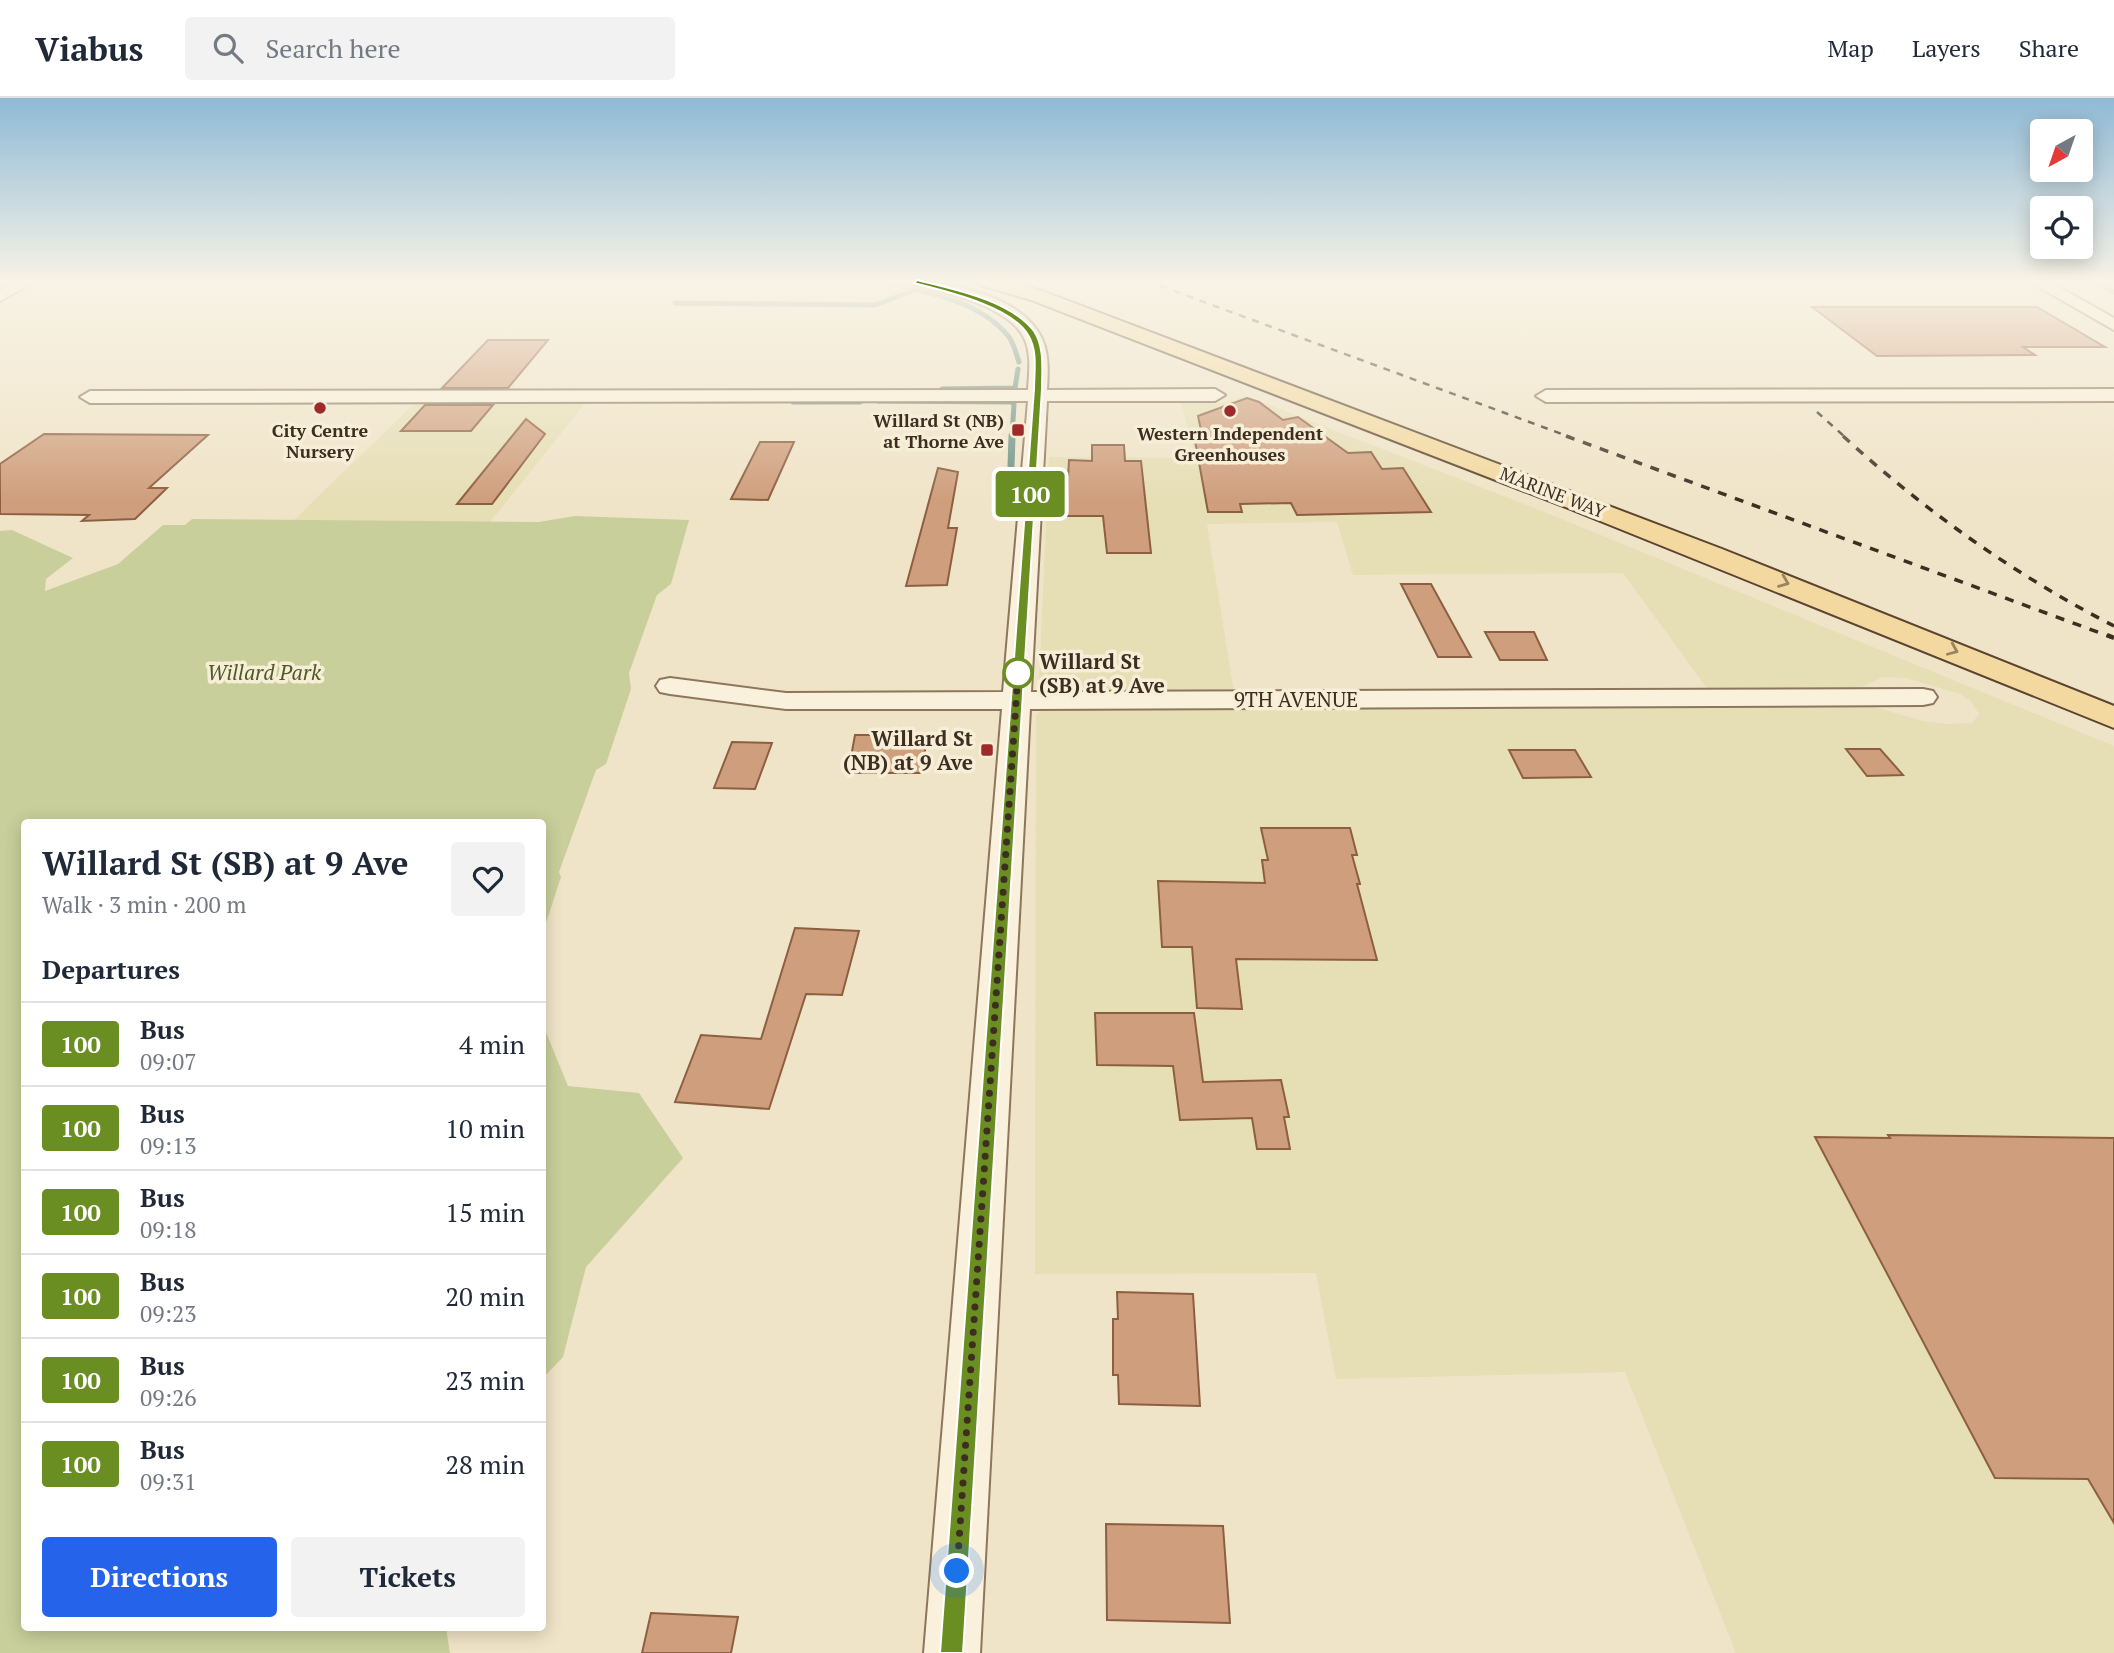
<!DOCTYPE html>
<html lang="en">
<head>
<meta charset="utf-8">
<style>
  body { margin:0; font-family:"PT Serif",serif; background:#f2f2f3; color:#1f2937; height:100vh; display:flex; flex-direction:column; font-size:26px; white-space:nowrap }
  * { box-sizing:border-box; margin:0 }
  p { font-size:23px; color:#747a83 }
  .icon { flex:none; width:38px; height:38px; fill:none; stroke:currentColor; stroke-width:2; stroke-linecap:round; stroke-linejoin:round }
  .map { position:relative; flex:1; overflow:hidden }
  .drawer { position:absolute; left:21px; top:721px; width:525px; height:812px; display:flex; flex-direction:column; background:#fff; border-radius:7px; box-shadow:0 4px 18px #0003 }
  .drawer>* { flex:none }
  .badge { padding:0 14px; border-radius:5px; font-size:24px; line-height:46px }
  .needle { width:46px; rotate:220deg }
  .buttons { position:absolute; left:2030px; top:21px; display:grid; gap:14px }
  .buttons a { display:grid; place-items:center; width:63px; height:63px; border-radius:7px; background:#fff; box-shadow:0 4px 18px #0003; font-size:35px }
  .you { position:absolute; width:35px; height:35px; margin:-18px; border:5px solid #fff; border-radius:50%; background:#1a73e8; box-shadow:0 0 0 10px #1a73e833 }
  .map>.badge { position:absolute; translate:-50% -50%; box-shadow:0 0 0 4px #fff }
  h2 { padding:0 21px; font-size:26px; line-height:63px }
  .round { display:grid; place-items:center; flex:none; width:74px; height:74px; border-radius:7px; background:#f2f2f3 }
  .head { display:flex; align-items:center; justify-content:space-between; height:119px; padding:0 21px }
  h1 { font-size:33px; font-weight:700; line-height:52px }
  .primary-button { display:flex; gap:14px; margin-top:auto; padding:14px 21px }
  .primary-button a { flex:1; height:80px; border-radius:7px; background:#2563eb; color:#fff; font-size:28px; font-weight:700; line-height:80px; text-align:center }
  .primary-button a+a { background:#f2f2f3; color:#1f2937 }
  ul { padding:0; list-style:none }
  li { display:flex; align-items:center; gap:21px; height:84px; padding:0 21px; border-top:2px solid #e0e1e3 }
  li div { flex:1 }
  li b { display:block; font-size:26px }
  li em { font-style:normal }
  li .badge { min-width:77px; font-weight:700; text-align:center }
  header { display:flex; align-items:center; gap:42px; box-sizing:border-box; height:98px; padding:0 35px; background:#fff; border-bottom:2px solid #e0e1e3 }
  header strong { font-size:33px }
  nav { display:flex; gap:38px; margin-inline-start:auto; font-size:24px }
  .search { width:490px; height:63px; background:#f2f2f3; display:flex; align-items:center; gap:18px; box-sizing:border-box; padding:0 24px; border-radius:7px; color:#747a83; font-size:26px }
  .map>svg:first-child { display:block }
  .farmland { fill:#e6deb5 }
  .green { fill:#c9cf9b }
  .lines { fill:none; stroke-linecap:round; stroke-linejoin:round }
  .stream-far1 { stroke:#6f938a; stroke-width:5 }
  .stream { stroke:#6f938a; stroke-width:7 }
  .building { fill:#cf9f7d; stroke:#8d5f41; stroke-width:2 }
  .street-casing { stroke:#8d765c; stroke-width:4 }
  .primary-casing { stroke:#5b4430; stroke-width:4 }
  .street { fill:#faf1dc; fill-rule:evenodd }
  .primary { fill:#f3d9a0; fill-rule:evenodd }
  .rail-far2 { stroke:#3d2e20; stroke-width:2.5; stroke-dasharray:7 7; stroke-linecap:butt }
  .rail-far1 { stroke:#3d2e20; stroke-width:3.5; stroke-dasharray:9 9; stroke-linecap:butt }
  .rail { stroke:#3d2e20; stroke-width:4.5; stroke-dasharray:11 11; stroke-linecap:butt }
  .oneway { stroke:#988460 }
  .line { fill:#6b8e23; stroke:#fff; stroke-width:2 }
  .walk { stroke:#3d2e20; stroke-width:7; stroke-dasharray:0 12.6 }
  .poi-dot { fill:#9e2a2b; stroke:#f7eed8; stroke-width:2.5 }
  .stop-dot { fill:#fff; stroke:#6b8e23; stroke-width:3.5 }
  .labels { text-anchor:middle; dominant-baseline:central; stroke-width:7; stroke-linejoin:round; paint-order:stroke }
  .far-poi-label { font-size:18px; font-weight:bold; fill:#3d2e20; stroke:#f7eed8 }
  .far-street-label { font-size:18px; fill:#3d2e20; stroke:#f7eed8 }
  .stop-label { font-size:21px; font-weight:bold; fill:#3d2e20; stroke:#f7eed8; text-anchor:start }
  .park-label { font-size:21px; font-style:italic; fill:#4d5a26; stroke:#f7eed8 }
  .street-label { font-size:21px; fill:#3d2e20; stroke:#f7eed8 }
  .poi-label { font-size:21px; font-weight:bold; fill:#3d2e20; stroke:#f7eed8; text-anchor:end }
</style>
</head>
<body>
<header>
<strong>Viabus</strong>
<div class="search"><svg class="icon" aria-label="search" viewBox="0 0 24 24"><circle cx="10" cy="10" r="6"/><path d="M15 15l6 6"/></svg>Search here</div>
<nav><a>Map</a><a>Layers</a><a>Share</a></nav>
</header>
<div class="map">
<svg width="2114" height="1555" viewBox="0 0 2114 1555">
  <rect width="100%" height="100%" fill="#f0e4c8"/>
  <g class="farmland">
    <polygon points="1246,298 1547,415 2114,648 2114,1555 1736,1555 1625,1274 1336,1281 1316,1175 1035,1176 1036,618 1040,613 1060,609 1871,608 1923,623 1947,626 1972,625 1979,616 1971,603 1960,596 1906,580 1883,579 1854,593 1709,593 1623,475 1353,477 1337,424 1207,426 1234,595 1061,594 1043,589 1039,583 1049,359 1196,360 1181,305 1224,305"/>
    <polygon points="417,303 587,303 490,424 292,424"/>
  </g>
  <g class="green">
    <polygon points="575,418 689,422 671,486 657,497 629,575 631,591 606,666 596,672 559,774 561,779 543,834 542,724 24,724 24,1530 446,1530 450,1555 0,1555 0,433 12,432 73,460 46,481 45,493 118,466 163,427 185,427 192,421 539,424"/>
    <polygon points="543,927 568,988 639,995 683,1060 586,1169 563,1259 543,1280"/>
  </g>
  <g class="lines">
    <g class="stream-far1">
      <path d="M875,183C920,193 978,200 1009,239C1014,246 1016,256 1019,264"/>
      <polyline points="2094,183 2114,194"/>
      <polyline points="675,205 875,207 915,192"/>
      <polyline points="942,291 1015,290 1018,271"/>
      <polyline points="878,303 1011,304 1014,306 1012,339"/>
      <polyline points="793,304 860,304"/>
    </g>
    <g class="stream">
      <polyline points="1011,368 1012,338"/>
      <polyline points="1006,412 1009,375"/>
    </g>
  </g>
  <g class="building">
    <polygon points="1812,209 2037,209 2105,249 2023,249 2035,257 1877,258"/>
    <polygon points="488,242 548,242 508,290 442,290"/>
    <polygon points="1247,300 1259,304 1283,322 1298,319 1348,355 1371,354 1382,371 1403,370 1431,414 1297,417 1291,405 1240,406 1242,414 1208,414 1194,337 1202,337 1198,318"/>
    <polygon points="425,307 493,307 471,333 401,333"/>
    <polygon points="526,321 545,336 492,406 457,406"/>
    <polygon points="44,336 208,337 149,390 167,390 135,421 82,423 89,417 0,416 0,366"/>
    <polygon points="760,344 794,344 768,402 731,401"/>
    <polygon points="1092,347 1124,347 1125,363 1141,363 1151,455 1107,455 1103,418 1066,418 1069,362 1092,363"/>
    <polygon points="938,370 958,374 948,430 957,430 947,487 906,488"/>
    <polygon points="1401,486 1431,486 1471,559 1438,559"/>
    <polygon points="1485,534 1534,534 1547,562 1500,562"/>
    <polygon points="855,637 927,637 922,675 848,675"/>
    <polygon points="732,644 772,645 755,691 714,690"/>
    <polygon points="1846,651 1880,651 1903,677 1867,678"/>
    <polygon points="1509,652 1575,652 1591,679 1523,680"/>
    <polygon points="1261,730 1350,730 1357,757 1352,757 1360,786 1357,786 1377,862 1236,861 1242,911 1197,910 1192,849 1162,849 1158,783 1265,785 1262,762 1268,762"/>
    <polygon points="795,830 859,833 842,897 806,896 769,1011 675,1004 701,937 761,941"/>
    <polygon points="1095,915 1194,915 1203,984 1281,982 1289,1019 1284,1019 1290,1051 1257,1051 1252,1020 1180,1022 1173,968 1097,967"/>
    <polygon points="1888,1037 2114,1040 2114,1425 2088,1381 1995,1380 1815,1039 1890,1040"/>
    <polygon points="1117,1194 1193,1196 1200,1308 1119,1306 1118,1277 1113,1277 1113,1221 1118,1221"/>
    <polygon points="1106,1426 1223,1428 1230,1525 1107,1522"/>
    <polygon points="651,1515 738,1519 731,1555 642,1555"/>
  </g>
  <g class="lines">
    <g class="street-casing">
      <g id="street">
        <polygon points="15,183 36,183 0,203 0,192"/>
        <path d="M909,183C951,183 1025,199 1043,243C1049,258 1048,275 1047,292L1215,291L1225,297L1215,303H1047L1031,594L1923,591L1933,593L1937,599L1933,605L1923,607L1030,611L980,1555H924L1002,611H786L670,596L660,594L656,588L660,582L670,580L786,595L1003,594L1028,303L90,305L80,299L90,293L1028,292C1029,274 1032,254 1023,238C1006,207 944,194 911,186Z"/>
        <polygon points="2028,183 2048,183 2114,220 2114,232"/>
        <polygon points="2114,291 2114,303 1546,304 1536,298 1546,292"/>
      </g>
    </g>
    <g class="primary-casing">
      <polygon id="primary" points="977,183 1008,183 1045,194 1722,451 2114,608 2114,630 1568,410 1031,202 980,187"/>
    </g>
    <use href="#street" class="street"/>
    <use href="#primary" class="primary"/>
    <g class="rail-far2">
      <polyline points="1147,183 1570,339"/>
      <polyline points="1817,314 1845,339"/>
    </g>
    <g class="rail-far1">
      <polyline points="1566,338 2111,539"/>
      <path d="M1843,338C1925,413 2015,477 2114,528"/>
    </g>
    <polyline class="rail" points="2107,537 2114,540"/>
  </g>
  <defs><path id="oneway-chevron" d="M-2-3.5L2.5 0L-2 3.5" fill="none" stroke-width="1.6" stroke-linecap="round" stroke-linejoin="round" transform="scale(1.75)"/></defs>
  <g class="oneway">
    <use href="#oneway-chevron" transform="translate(1784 484) rotate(22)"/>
    <use href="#oneway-chevron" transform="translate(1953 552) rotate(23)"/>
  </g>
  <linearGradient id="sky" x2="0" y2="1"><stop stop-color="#8fbad6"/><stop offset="0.46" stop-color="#f8f3e6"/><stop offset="1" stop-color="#f8f3e6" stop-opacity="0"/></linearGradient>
  <rect width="2114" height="401" fill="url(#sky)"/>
  <path class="line" d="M917,182C953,191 1010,202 1034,233C1045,249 1042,273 1042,291L963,1555H940L1034,291C1034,274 1038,253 1028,237C1011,208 945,193 914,185Z"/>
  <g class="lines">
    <polyline class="walk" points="957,1473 1018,575"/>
  </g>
  <g class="poi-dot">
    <circle cx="320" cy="310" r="7"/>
    <circle cx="1230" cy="313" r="7"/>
    <rect x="1011" y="325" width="14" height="14" rx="3.5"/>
    <rect x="980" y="645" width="14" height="14" rx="3.5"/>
  </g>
  <circle class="stop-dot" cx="1018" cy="575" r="14"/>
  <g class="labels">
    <g class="far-poi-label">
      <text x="1004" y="322" text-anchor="end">Willard St (NB)<tspan x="1004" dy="21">at Thorne Ave</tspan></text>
      <text x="320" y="332">City Centre<tspan x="320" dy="21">Nursery</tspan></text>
      <text x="1230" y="335">Western Independent<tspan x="1230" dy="21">Greenhouses</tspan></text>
    </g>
    <g class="far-street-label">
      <text transform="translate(1553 394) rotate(21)">MARINE WAY</text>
    </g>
    <g class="stop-label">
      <text x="1039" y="563">Willard St<tspan x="1039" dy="24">(SB) at 9 Ave</tspan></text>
    </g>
    <g class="park-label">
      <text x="264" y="574">Willard Park</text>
    </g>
    <g class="street-label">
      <text x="1296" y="601">9TH AVENUE</text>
    </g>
    <g class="poi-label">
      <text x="973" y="640">Willard St<tspan x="973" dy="24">(NB) at 9 Ave</tspan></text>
    </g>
  </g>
</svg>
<div class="buttons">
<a><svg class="needle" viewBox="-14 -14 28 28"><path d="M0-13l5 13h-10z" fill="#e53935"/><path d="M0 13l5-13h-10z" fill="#747a83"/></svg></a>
<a><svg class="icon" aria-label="locate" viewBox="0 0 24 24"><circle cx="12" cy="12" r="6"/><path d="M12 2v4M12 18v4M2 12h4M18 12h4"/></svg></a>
</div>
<div class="you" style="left:957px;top:1473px"></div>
<b class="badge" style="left:1030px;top:396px;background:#6b8e23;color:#fff">100</b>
<section class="drawer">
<div class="head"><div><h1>Willard St (SB) at 9 Ave</h1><p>Walk · 3 min · 200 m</p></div><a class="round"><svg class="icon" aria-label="heart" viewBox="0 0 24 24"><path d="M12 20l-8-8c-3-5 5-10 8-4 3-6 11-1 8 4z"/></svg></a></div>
<h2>Departures</h2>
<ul>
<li><span class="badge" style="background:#6b8e23;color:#fff">100</span><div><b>Bus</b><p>09:07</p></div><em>4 min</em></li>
<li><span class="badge" style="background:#6b8e23;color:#fff">100</span><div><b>Bus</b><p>09:13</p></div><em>10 min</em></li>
<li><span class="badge" style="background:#6b8e23;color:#fff">100</span><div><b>Bus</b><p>09:18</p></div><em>15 min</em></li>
<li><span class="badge" style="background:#6b8e23;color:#fff">100</span><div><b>Bus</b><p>09:23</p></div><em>20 min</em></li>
<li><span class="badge" style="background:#6b8e23;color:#fff">100</span><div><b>Bus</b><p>09:26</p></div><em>23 min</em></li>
<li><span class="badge" style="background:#6b8e23;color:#fff">100</span><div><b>Bus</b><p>09:31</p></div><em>28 min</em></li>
</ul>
<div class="primary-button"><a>Directions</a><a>Tickets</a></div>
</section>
</div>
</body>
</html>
